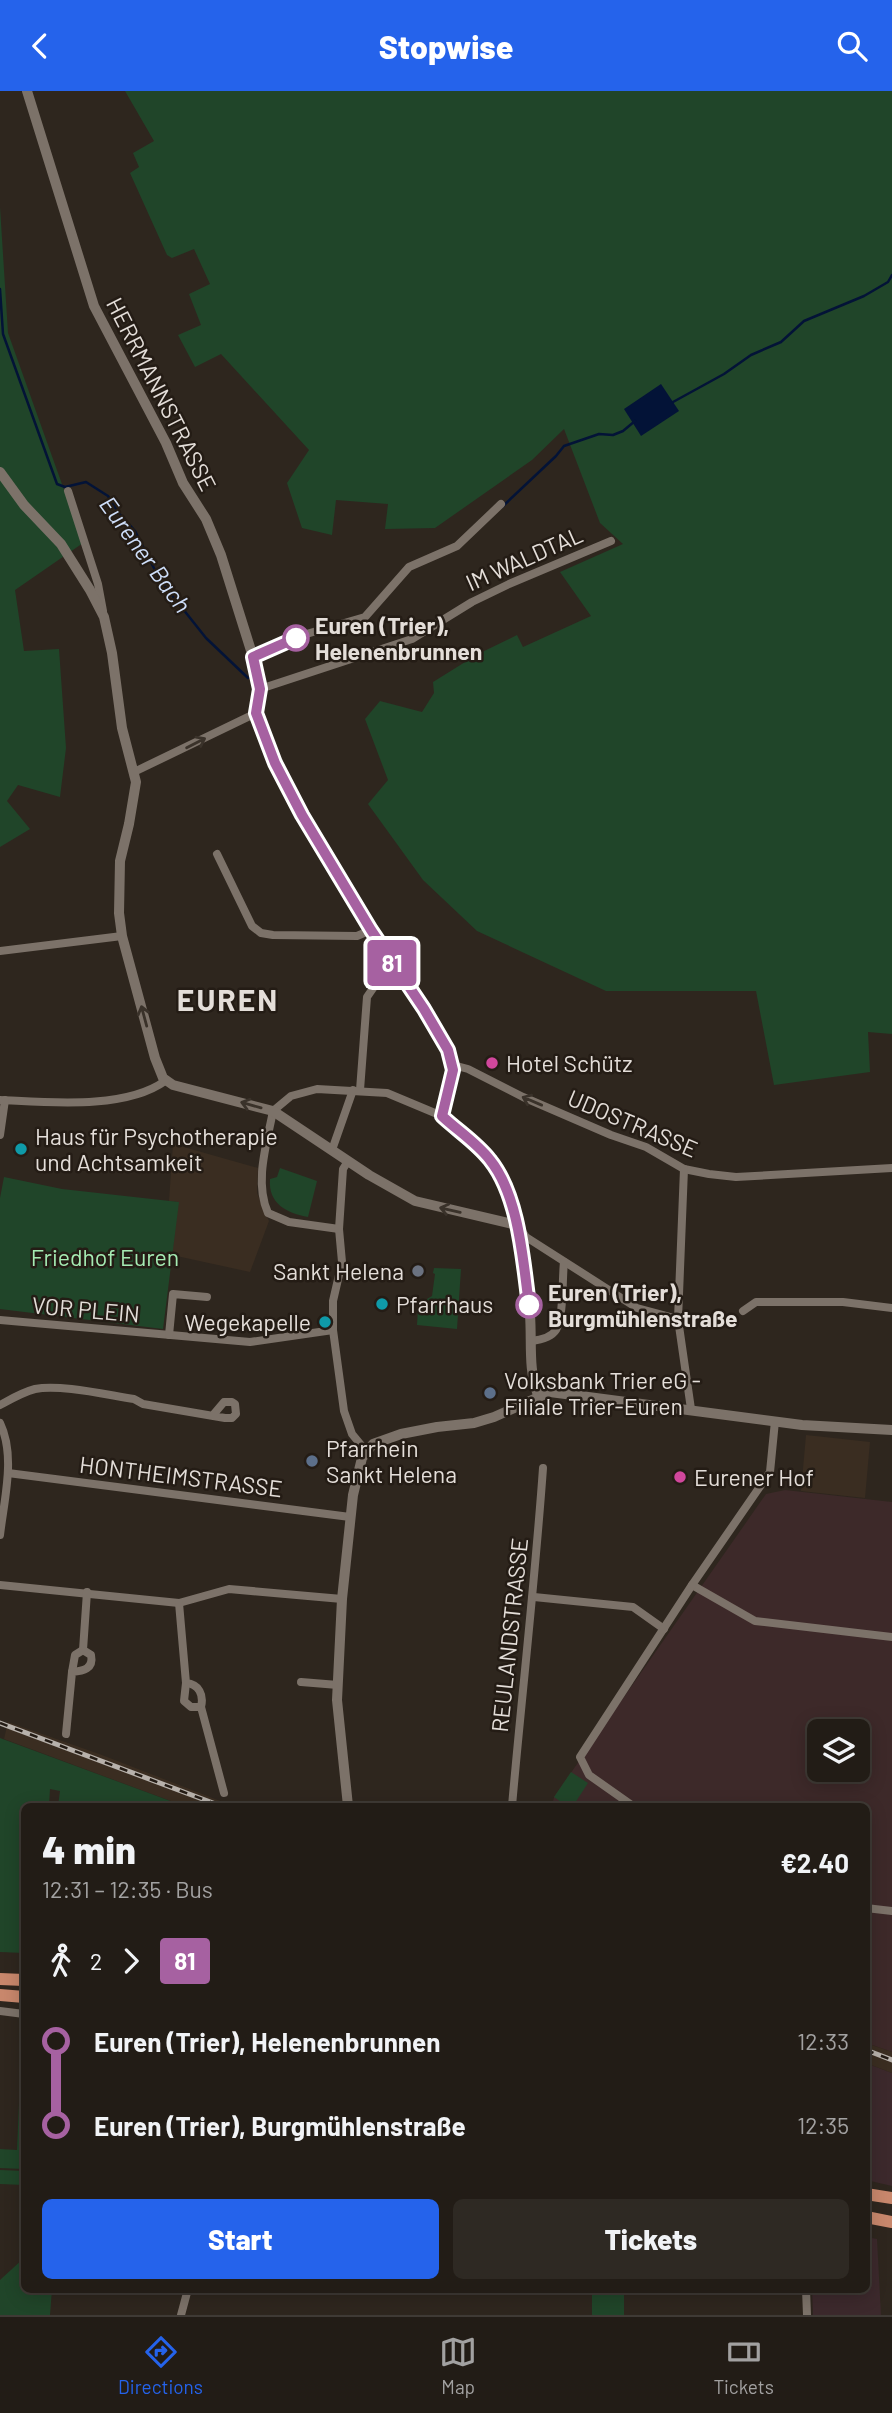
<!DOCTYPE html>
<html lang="en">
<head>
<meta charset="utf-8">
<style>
  body { margin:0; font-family:Barlow,sans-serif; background:#2e2923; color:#f1f3f6; height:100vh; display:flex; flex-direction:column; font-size:26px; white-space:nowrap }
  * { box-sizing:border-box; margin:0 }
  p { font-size:23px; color:#a2a1a1 }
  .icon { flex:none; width:38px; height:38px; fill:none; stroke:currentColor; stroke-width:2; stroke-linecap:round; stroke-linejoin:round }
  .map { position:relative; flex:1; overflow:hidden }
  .details { position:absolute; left:21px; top:1712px; width:849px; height:490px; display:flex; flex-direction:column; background:#221c16; border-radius:10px; box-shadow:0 4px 18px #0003,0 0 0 2px #3f3a35 }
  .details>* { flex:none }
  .badge { padding:0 14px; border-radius:5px; font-size:24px; line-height:46px }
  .fabs { position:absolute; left:807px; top:1628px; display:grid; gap:14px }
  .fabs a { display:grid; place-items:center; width:63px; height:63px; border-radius:10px; background:#221c16; box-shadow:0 4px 18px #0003,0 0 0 2px #3f3a35; font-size:35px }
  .map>.badge { position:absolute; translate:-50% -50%; box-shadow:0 0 0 4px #fff }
  .legs { display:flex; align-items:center; gap:10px; height:77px; padding:0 21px; font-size:23px }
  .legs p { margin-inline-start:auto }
  .overview { display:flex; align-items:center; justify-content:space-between; height:119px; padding:0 21px }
  h1 { font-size:38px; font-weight:800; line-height:52px }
  .cta { display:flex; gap:14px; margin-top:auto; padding:14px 21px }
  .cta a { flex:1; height:80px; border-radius:10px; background:#2563eb; color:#fff; font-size:28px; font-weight:800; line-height:80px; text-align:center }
  .cta a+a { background:#2e2923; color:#f1f3f6 }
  ul { padding:0 21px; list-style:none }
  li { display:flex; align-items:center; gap:24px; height:84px; font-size:26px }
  li i { display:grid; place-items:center; width:10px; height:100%; margin:0 9px; background:currentColor }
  li i::after { content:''; width:18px; height:18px; margin:-9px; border:5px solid; border-radius:50%; background:#221c16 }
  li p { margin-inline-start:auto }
  li:first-child i { background:linear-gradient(#0000 50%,currentColor 0) }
  li:last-child i { background:linear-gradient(currentColor 50%,#0000 0) }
  header { display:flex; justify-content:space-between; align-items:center; height:91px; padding:0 21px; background:#2563eb; color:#fff; font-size:32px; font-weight:800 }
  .tab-bar { display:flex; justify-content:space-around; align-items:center; height:98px; border-top:2px solid #3f3a35; background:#221c16; font-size:19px; color:#a2a1a1 }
  .tab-bar a { display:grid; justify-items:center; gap:4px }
  .tab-bar .on { color:#2563eb }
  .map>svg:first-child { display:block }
  .commercial { fill:#3c292c }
  .industrial { fill:#3d2929; fill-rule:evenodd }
  .built { fill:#3a2d21 }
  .green { fill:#204529 }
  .water { fill:#031337 }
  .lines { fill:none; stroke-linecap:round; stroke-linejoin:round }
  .stream { stroke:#031337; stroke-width:2.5 }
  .minor { stroke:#7c7269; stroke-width:8 }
  .tertiary { stroke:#7c7269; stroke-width:10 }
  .primary { stroke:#c8876c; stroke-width:12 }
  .rail-casing { stroke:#b7b1ab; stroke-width:5 }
  .rail { stroke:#241c15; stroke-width:2.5; stroke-dasharray:8; stroke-linecap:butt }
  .oneway { stroke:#3a322a }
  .line-1-casing { stroke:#fff; stroke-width:16 }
  .line-1 { stroke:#a661a1; stroke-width:10 }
  .stop-1-dot { fill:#fff; stroke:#a661a1; stroke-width:3.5 }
  .hotel-dot { fill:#d1479c; stroke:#241c15; stroke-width:2.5 }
  .culture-dot { fill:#0f9aa8; stroke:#241c15; stroke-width:2.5 }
  .worship-dot { fill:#6b7280; stroke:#241c15; stroke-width:2.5 }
  .service-dot { fill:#5c6f8a; stroke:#241c15; stroke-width:2.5 }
  .labels { text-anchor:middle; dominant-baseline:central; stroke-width:5; stroke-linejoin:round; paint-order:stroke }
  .street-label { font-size:23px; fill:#e4ded9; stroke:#241c15 }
  .stop-label { font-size:23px; font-weight:bold; fill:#e4ded9; stroke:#241c15; text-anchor:start }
  .poi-label { font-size:23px; fill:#e4ded9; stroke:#241c15; text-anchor:start }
  .park-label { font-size:23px; fill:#a5ebb3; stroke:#241c15 }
  .water-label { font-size:24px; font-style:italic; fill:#cedef9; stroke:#241c15 }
  .district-label { font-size:30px; font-weight:bold; letter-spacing:2px; fill:#e4ded9; stroke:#241c15 }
</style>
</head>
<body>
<header><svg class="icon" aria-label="back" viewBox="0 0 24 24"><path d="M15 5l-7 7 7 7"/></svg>Stopwise<svg class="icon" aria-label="search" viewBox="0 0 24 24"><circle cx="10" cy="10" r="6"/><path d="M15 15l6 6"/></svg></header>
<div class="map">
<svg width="892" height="2224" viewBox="0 0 892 2224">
  <rect width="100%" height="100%" fill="#2e261e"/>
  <g class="commercial">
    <polygon points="866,1972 892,1982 892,2095 866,2089"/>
    <polygon points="866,2146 877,2148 881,2224 813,2224 812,2198 866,2198"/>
  </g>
  <path class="industrial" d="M785,1399L892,1411V1961L866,1952V1715H552L554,1706L766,1403ZM819,1640H858V1678H819Z"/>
  <g class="built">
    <polygon points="173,1053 258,1077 257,1102 269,1130 250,1181 172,1164 178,1111 169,1110"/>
    <polygon points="806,1344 870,1351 865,1407 801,1400"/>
    <polygon points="8,1631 102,1664 233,1715 184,1715 4,1648"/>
    <polygon points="866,1952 892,1961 892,1982 866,1972"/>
  </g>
  <g class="green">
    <polygon points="125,0 892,0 892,943 868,941 870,981 774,994 756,900 606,900 477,840 423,789 368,713 388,689 365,628 380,610 422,621 434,602 433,591 478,563 517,544 523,556 591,525 560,481 623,453 600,432 564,338 532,369 435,437 385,438 388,413 336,409 332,444 302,437 287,392 309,359 221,263 195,276 178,244 201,234 189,203 210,193 194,158 172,167 167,164 130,82 139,76 133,62 154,50"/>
    <polygon points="0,116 8,242 83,452 15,499 24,560 59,558 66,657 60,706 18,694 7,710 30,738 0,756"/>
    <path d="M280,1077L317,1090L308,1126C287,1122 268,1113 270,1088L277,1086Z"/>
    <polygon points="4,1086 62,1098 179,1111 163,1238 0,1218 0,1107"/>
    <polygon points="434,1177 461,1178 457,1238 417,1234 418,1217 427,1218 427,1208 432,1205 435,1183 433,1182"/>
    <polygon points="0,1647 184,1715 58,1715 60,1700 50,1698 49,1715 24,1715 24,1862 0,1861"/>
    <polygon points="571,1681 588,1692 573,1715 567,1715 554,1706"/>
    <polygon points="24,1932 24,2078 0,2077 0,2058 17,2059 22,1941"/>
    <polygon points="0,2079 24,2080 24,2094 0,2093"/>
    <polygon points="24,2167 24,2198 52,2198 50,2224 0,2224 0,2189"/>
    <rect x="592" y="2198" width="32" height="26"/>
  </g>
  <polygon class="water" points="661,293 679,320 641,345 624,318"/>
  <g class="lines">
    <g class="stream">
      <polyline points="0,198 3,243 57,393 65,396 86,391 108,405 118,421 135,440 160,489 171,503 206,547 248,587"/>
      <polyline points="673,311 724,283 751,264 781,251 804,230 864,205 888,191 892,184"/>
      <polyline points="502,416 556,365 564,355 599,343 613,344 623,340 635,330"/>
    </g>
    <g class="minor">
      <polyline points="68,400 98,493 103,520"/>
      <polyline points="253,566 296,546 365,526 409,476 457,455 501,413"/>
      <polyline points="260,598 412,548 472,511 509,493 611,450"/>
      <polyline points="134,681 256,622"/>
      <polyline points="217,763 252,835 261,842 273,844 357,845 371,839"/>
      <polyline points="0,860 122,845"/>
      <polyline points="453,974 468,978 523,1006 611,1044 646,1056 684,1078 709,1083 736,1086 892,1077"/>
      <polyline points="360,999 367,906 376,893"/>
      <path d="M0,1009C47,1011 125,1019 165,990"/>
      <polyline points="0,1044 5,1009"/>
      <polyline points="332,1059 353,999"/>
      <polyline points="348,1070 343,1078 339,1138 342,1171 333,1210 333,1239 344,1320 352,1343 366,1360"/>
      <polyline points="684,1078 678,1228 691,1318"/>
      <polyline points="519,1136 526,1146 637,1217 678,1228"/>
      <path d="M339,1138L289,1131L268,1122C254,1091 267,1052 273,1020L291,1005L317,998L387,1002L442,1025"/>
      <polyline points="743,1220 756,1211 843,1211 892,1217"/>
      <polyline points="0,1229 250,1251 333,1239"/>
      <polyline points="169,1244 173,1203 207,1206"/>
      <path d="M531,1250C540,1249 551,1247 556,1239C564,1225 562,1188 564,1171"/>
      <path d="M0,1314C11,1308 23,1301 35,1298C60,1293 107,1304 134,1308L143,1313L225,1327H232L236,1323L235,1313L232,1311H224L213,1324"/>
      <path d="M0,1332C16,1365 4,1409 0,1444"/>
      <polyline points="8,1382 350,1426"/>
      <polyline points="0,1494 179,1512 229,1498 342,1508"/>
      <polyline points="692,1494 755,1530 892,1546"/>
      <polyline points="534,1506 633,1516 664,1538"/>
      <path d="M179,1512L186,1592C199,1593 204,1604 201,1616L224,1702"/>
      <polyline points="72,1581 75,1564 83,1559"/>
      <polyline points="301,1591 338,1594"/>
      <polyline points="186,1592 184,1610 191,1616 201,1616"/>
      <path d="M66,1643L72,1581C83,1580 94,1578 91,1564L83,1559L87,1501"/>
      <path d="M512,1715C522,1602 535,1490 543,1377"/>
      <polyline points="633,1715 589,1684 580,1666 692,1494 770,1381 775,1330"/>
      <polyline points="866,1817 892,1820"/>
      <polyline points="0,1920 24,1923"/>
      <polyline points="806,2198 807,2224"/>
      <polyline points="181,2224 188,2198"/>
    </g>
    <g class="tertiary">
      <path d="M27,0L94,215L166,352L183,392L206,428L221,464L253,566L260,598L256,622L275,672L302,724L371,839L424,918L448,959L453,979L442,1025C458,1040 477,1052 490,1069C518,1105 527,1180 530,1224C532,1251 528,1279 538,1304"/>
      <polyline points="0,381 24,414 61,453 90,499 104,526 112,562 122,637 136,691 129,733 120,770 119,822 122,845 155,967 163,987 173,994 273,1020 369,1084 415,1110 517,1134"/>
      <polyline points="348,1715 337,1609 342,1508 353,1404 362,1367 373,1353 401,1343 437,1336 474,1332 494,1326 550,1301 802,1334 892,1339"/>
    </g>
    <g class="primary">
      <polyline points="0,1888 24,1889"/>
      <polyline points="0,1904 24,1906"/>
      <polyline points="866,2103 892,2107"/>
      <polyline points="866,2126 892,2131"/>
    </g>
    <g class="rail-casing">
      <g id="rail">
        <polyline points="0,1632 221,1715"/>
        <polyline points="866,1959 892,1969"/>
      </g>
    </g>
    <use href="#rail" class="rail"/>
  </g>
  <defs><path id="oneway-shaft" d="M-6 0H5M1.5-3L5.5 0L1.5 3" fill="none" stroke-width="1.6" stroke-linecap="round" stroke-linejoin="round" transform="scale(1.75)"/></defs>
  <g class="oneway">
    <use href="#oneway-shaft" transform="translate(196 652) rotate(-27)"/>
    <use href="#oneway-shaft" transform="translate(144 925) rotate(-105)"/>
    <use href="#oneway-shaft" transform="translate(532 1010) rotate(-157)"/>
    <use href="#oneway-shaft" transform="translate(251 1014) rotate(-164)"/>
    <use href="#oneway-shaft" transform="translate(450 1119) rotate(-167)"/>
  </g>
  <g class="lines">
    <g class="line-1-casing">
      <path id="line-1" d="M296,547L253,566L260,598L256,622L275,672L302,724L371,839L424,918L448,959L453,979L442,1025C458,1040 477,1052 490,1069C519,1105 523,1170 529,1214"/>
    </g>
    <use href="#line-1" class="line-1"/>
  </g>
  <g class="stop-1-dot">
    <circle cx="296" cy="547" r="12"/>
    <circle cx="529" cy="1214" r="12"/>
  </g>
  <g class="hotel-dot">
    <circle cx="492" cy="972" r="7"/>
    <circle cx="680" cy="1386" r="7"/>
  </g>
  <g class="culture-dot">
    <circle cx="21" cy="1058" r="7"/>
    <circle cx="382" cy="1213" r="7"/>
    <circle cx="325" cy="1231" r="7"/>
  </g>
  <circle class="worship-dot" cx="418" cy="1180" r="7"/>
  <g class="service-dot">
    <circle cx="490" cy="1302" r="7"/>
    <circle cx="312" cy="1370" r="7"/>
  </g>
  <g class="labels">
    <g class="street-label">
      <text transform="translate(162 303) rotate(63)">HERRMANNSTRASSE</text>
      <text transform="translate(524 467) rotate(-24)">IM WALDTAL</text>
      <text transform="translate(633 1032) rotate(23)">UDOSTRASSE</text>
      <text transform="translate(86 1218) rotate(5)">VOR PLEIN</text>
      <text transform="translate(181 1385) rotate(7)">HONTHEIMSTRASSE</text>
      <text transform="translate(509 1544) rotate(-84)">REULANDSTRASSE</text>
    </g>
    <g class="stop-label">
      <text x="315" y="534">Euren (Trier),<tspan x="315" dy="26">Helenenbrunnen</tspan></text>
      <text x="548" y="1201">Euren (Trier),<tspan x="548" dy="26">Burgmühlenstraße</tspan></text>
    </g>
    <g class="poi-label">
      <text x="506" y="972">Hotel Schütz</text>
      <text x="35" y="1045">Haus für Psychotherapie<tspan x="35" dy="26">und Achtsamkeit</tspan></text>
      <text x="404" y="1180" text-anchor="end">Sankt Helena</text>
      <text x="396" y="1213">Pfarrhaus</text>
      <text x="311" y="1231" text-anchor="end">Wegekapelle</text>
      <text x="504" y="1289">Volksbank Trier eG -<tspan x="504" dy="26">Filiale Trier-Euren</tspan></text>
      <text x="326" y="1357">Pfarrhein<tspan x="326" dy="26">Sankt Helena</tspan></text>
      <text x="694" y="1386">Eurener Hof</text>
    </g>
    <g class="park-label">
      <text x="105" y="1166">Friedhof Euren</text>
    </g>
    <g class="water-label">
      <text transform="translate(146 463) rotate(54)">Eurener Bach</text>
    </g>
    <g class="district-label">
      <text x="228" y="908">EUREN</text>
    </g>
  </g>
</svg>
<div class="fabs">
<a><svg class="icon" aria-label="layers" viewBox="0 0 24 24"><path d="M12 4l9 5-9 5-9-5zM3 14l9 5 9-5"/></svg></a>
</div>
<b class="badge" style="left:392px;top:872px;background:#a661a1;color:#fff">81</b>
<section class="details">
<div class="overview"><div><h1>4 min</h1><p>12:31 – 12:35 · Bus</p></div><b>€2.40</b></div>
<div class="legs"><svg class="icon" aria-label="walk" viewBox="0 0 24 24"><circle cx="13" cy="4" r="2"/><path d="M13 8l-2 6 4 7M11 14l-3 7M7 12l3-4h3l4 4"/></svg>2<svg class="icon" aria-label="forward" viewBox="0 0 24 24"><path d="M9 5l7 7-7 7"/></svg><b class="badge" style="background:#a661a1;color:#fff">81</b></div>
<ul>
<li><i style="color:#a661a1"></i><b>Euren (Trier), Helenenbrunnen</b><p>12:33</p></li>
<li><i style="color:#a661a1"></i><b>Euren (Trier), Burgmühlenstraße</b><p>12:35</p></li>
</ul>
<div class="cta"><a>Start</a><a>Tickets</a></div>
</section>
</div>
<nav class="tab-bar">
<a class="on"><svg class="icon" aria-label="directions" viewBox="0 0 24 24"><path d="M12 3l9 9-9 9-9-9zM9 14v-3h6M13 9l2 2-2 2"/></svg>Directions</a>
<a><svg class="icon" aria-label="map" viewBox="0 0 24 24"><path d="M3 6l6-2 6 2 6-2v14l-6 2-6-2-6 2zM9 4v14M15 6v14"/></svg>Map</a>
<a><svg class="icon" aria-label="tickets" viewBox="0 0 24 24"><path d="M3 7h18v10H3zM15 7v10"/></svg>Tickets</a>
</nav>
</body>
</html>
